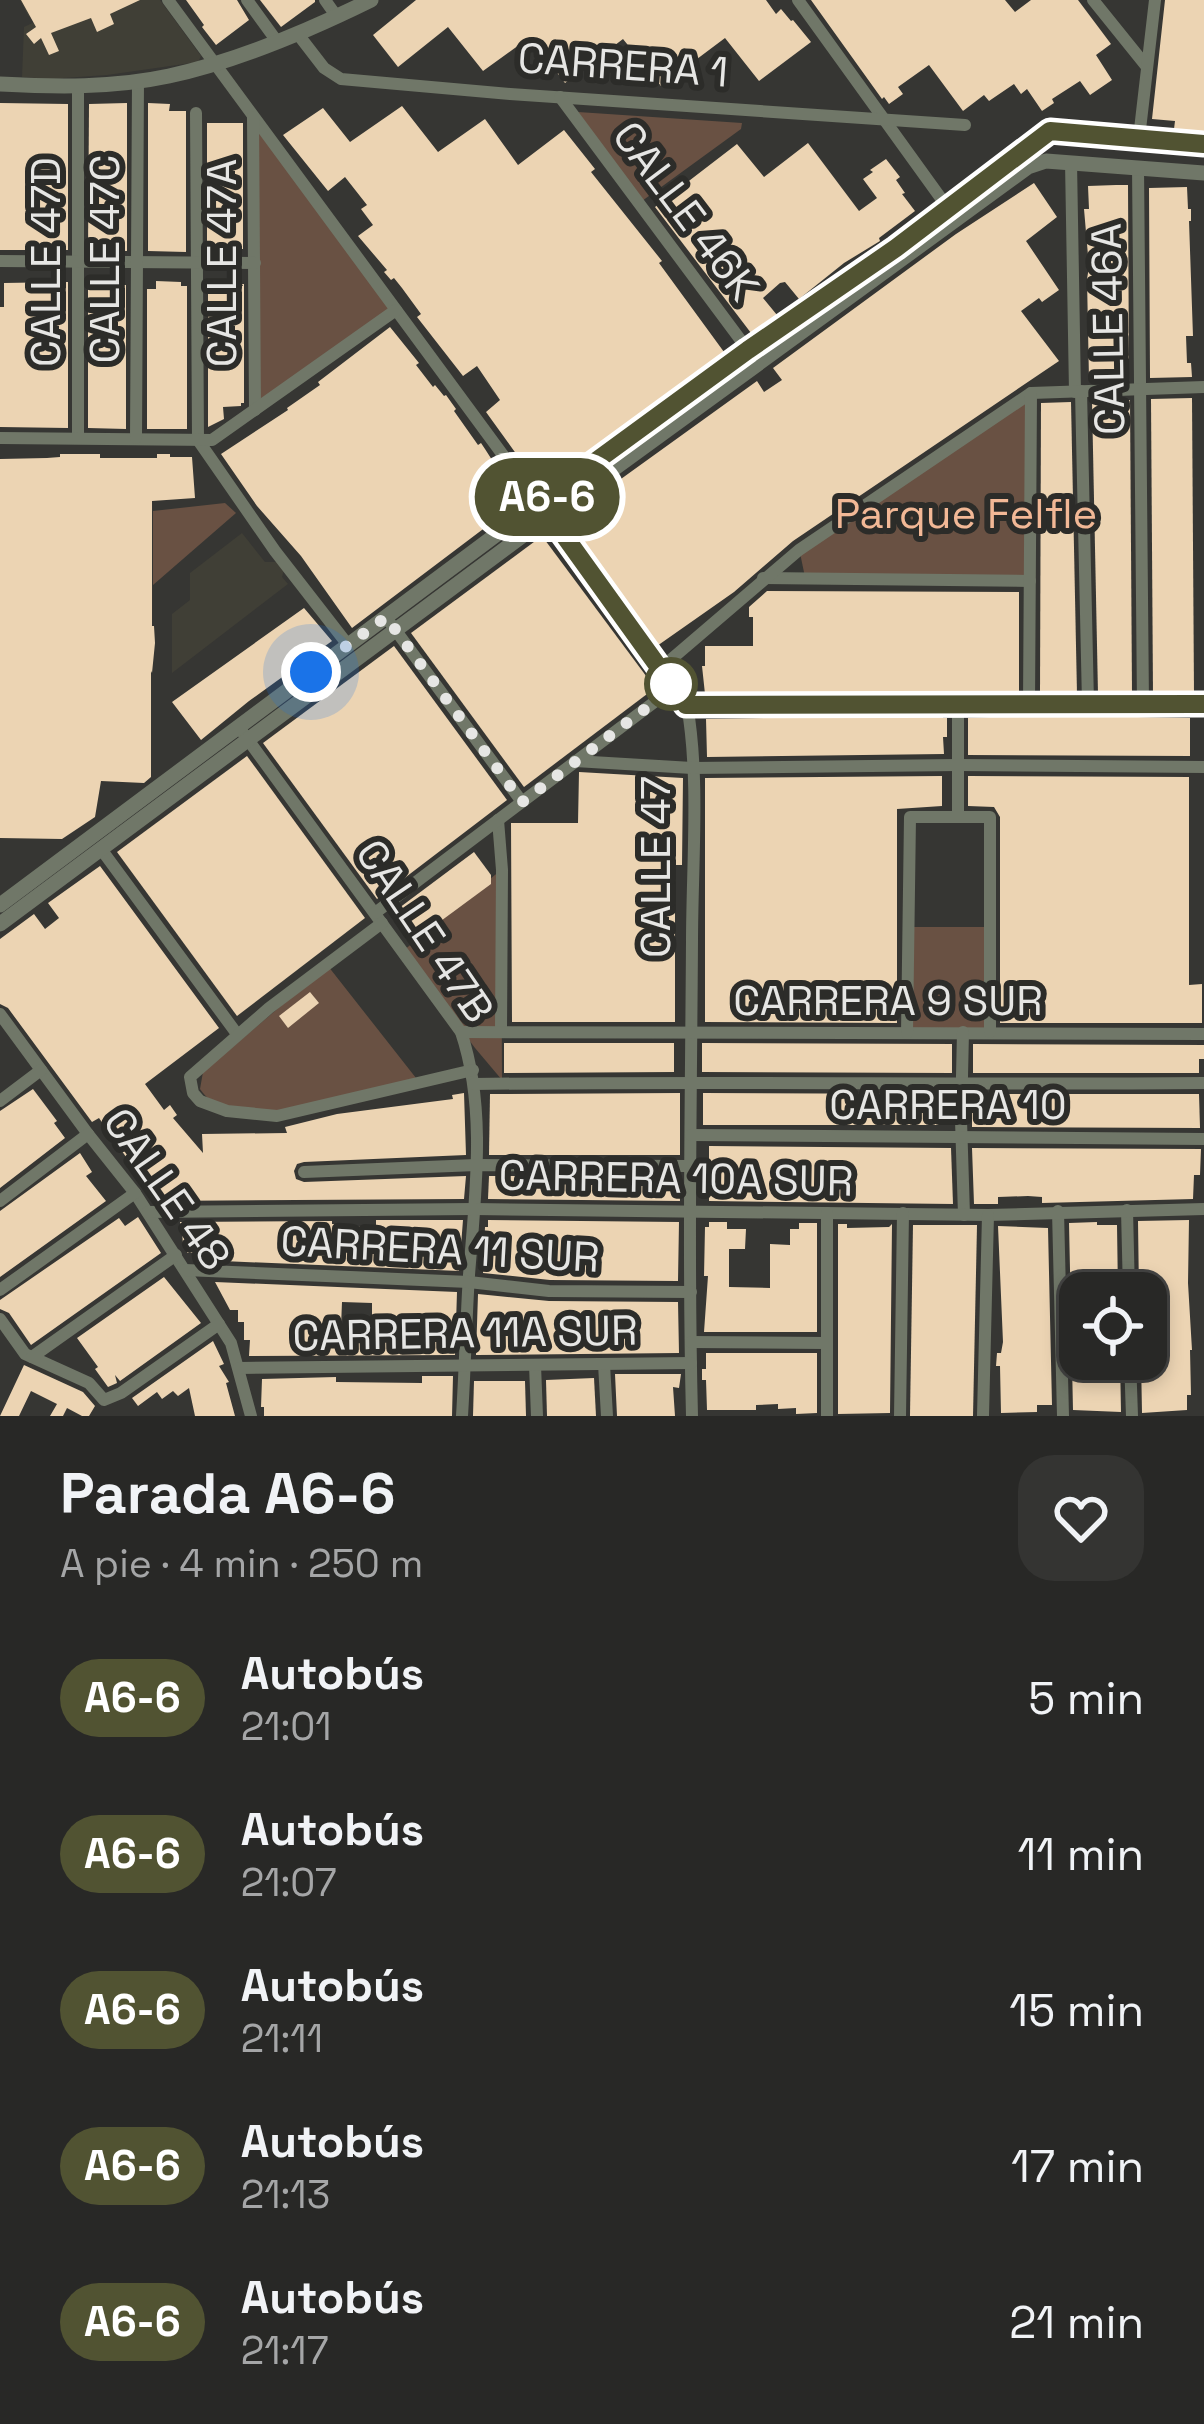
<!DOCTYPE html>
<html lang="es">
<head>
<meta charset="utf-8">
<style>
  body { margin:0; font-family:"Space Grotesk",sans-serif; background:#343432; color:#f1f3f6; height:100vh; display:flex; flex-direction:column; font-size:45px; white-space:nowrap }
  * { box-sizing:border-box; margin:0 }
  p { font-size:39px; color:#a5a6a7 }
  .icon { flex:none; width:66px; height:66px; fill:none; stroke:currentColor; stroke-width:2; stroke-linecap:round; stroke-linejoin:round }
  .map { position:relative; height:1416px; overflow:hidden }
  .panel { display:flex; flex-direction:column; background:#282826; flex:1 }
  .panel>* { flex:none }
  .badge { padding:0 24px; border-radius:39px; font-size:42px; line-height:78px }
  .tools { position:absolute; left:1059px; top:1272px; display:grid; gap:24px }
  .tools a { display:grid; place-items:center; width:108px; height:108px; border-radius:24px; background:#282826; box-shadow:0 6px 18px #0003,0 0 0 3px #444443; font-size:60px }
  .you { position:absolute; width:60px; height:60px; margin:-30px; border:9px solid #fff; border-radius:50%; background:#1a73e8; box-shadow:0 0 0 18px #1a73e833 }
  .map>.badge { position:absolute; translate:-50% -50%; box-shadow:0 0 0 6px #fff }
  .round { display:grid; place-items:center; flex:none; width:126px; height:126px; border-radius:36px; background:#343432 }
  .headline { display:flex; align-items:center; justify-content:space-between; height:204px; padding:0 60px }
  h1 { font-size:57px; font-weight:700; line-height:90px }
  ul { padding:0; list-style:none }
  li { display:flex; align-items:center; gap:36px; height:156px; padding:0 60px }
  li div { flex:1 }
  li b { display:block; font-size:45px }
  li em { font-style:normal }
  li .badge { min-width:132px; font-weight:700; text-align:center }
  .map>svg:first-child { display:block }
  .built { fill:#403f36 }
  .green { fill:#695143 }
  .building { fill:#ecd4b3; fill-rule:evenodd }
  .lines { fill:none; stroke-linecap:round; stroke-linejoin:round }
  .minor { stroke:#707768; stroke-width:12 }
  .tertiary { stroke:#707768; stroke-width:15 }
  .line-casing { stroke:#fff; stroke-width:27 }
  .line { stroke:#515332; stroke-width:18 }
  .walk { stroke:#e6e6e4; stroke-width:12; stroke-dasharray:0 21.6 }
  .stop-dot { fill:#fff; stroke:#515332; stroke-width:6 }
  .labels { text-anchor:middle; dominant-baseline:central; stroke-width:12; stroke-linejoin:round; paint-order:stroke }
  .street-label { font-size:42px; fill:#e6e6e4; stroke:#2c2c29 }
  .park-label { font-size:42px; fill:#f2b896; stroke:#2c2c29 }
</style>
</head>
<body>
<div class="map">
<svg width="1204" height="1416" viewBox="0 0 1204 1416">
  <rect width="100%" height="100%" fill="#363633"/>
  <g class="built">
    <polygon points="20,0 160,0 201,56 198,62 107,75 49,79 22,77 24,27 47,16 43,11 29,17"/>
    <polygon points="242,533 265,562 281,562 284,570 282,577 288,584 172,673 172,614 190,600 190,573"/>
  </g>
  <g class="green">
    <polygon points="578,112 742,123 741,129 642,201"/>
    <polygon points="254,117 391,310 256,407"/>
    <polygon points="1028,397 1029,577 805,577 800,553"/>
    <polygon points="225,503 236,513 153,585 153,511"/>
    <polygon points="501,870 502,1080 475,1048 403,951"/>
    <polygon points="912,927 986,927 986,1028 910,1028"/>
    <path d="M328,966L416,1078C370,1089 262,1127 221,1108C212,1103 206,1097 200,1089L203,1072Z"/>
  </g>
  <g class="building">
    <polygon points="21,0 140,0 110,14 114,24 97,32 91,18 51,33 59,51 49,55 41,38 34,44 26,34 36,27"/>
    <polygon points="186,0 237,0 249,20 216,45 202,27 204,25"/>
    <polygon points="260,0 315,0 315,2 281,27"/>
    <polygon points="416,0 766,0 776,14 781,9 791,21 793,20 811,42 759,81 725,38 661,86 623,39 565,83 530,37 483,71 448,27 398,67 373,35"/>
    <polygon points="811,0 1005,0 1015,12 1031,0 1078,0 1111,44 1096,55 1112,80 1090,95 1080,81 1052,99 1054,103 1042,111 1027,89 1021,94 1014,84 989,101 984,95 963,111 929,65 898,87 903,94 889,104 884,97 882,99"/>
    <polygon points="1165,0 1204,0 1204,132 1174,129 1175,121 1152,119"/>
    <polygon points="0,103 68,104 68,250 0,250"/>
    <polygon points="127,103 127,251 88,251 89,104"/>
    <polygon points="148,103 170,104 169,111 186,111 186,252 148,251"/>
    <polygon points="402,106 438,152 485,119 518,165 564,130 595,169 591,172 662,261 659,263 724,352 540,487 486,412 500,400 477,366 463,376 417,317 421,314 402,288 394,278 391,280 384,272 387,270 358,236 373,225 361,209 367,205 345,177 328,191 283,135 323,108 350,142"/>
    <polygon points="207,123 243,123 243,249 240,249 240,252 207,252"/>
    <polygon points="808,143 859,211 877,198 863,179 873,172 870,170 886,159 900,177 896,180 905,193 902,194 915,211 879,238 880,241 844,263 799,299 785,282 780,283 763,298 777,315 751,333 655,207 737,144 764,177"/>
    <polygon points="1034,183 1057,217 1026,241 1059,290 1042,302 1039,298 1021,311 1059,361 793,541 734,592 657,646 564,520 757,381 764,392 782,380 773,368 956,234"/>
    <polygon points="1116,185 1128,185 1129,379 1089,380 1087,279 1089,267 1084,209 1089,209 1088,186"/>
    <polygon points="1187,187 1188,209 1191,209 1191,221 1189,221 1193,336 1186,336 1187,363 1191,363 1192,377 1150,378 1149,188"/>
    <polygon points="156,281 181,282 181,286 187,286 187,429 147,429 147,289 156,289"/>
    <polygon points="62,282 68,282 68,428 0,427 0,307 4,307 4,283"/>
    <polygon points="88,283 126,285 126,429 88,428"/>
    <polygon points="242,284 244,284 244,403 241,403 241,406 223,407 224,419 208,427 208,286 243,286"/>
    <polygon points="390,327 419,363 416,365 433,387 435,385 444,396 446,395 456,409 454,411 478,445 481,443 485,449 519,502 352,628 301,556 257,506 221,454 288,410 287,408 320,385 318,382"/>
    <polygon points="1192,398 1194,693 1153,693 1151,399"/>
    <polygon points="1130,400 1132,694 1098,694 1092,401"/>
    <polygon points="1071,402 1077,694 1040,694 1041,403"/>
    <polygon points="60,454 100,454 100,458 157,458 157,454 170,454 170,457 192,457 195,498 152,501 152,626 154,626 155,643 152,673 151,671 151,777 144,783 101,781 95,817 62,839 0,838 0,459 47,458 60,457"/>
    <polygon points="542,536 655,688 524,787 411,633"/>
    <polygon points="767,591 1019,592 1019,694 705,694 702,666 705,666 705,646 753,646 753,617 749,617 749,607"/>
    <polygon points="304,608 332,641 249,701 201,740 172,702"/>
    <polygon points="394,646 507,800 377,899 263,743"/>
    <polygon points="920,715 943,715 943,718 947,718 947,737 943,737 944,754 707,757 706,719"/>
    <polygon points="1032,715 1190,718 1190,756 968,755 968,718"/>
    <polygon points="247,756 365,918 237,1016 117,852"/>
    <polygon points="579,772 683,778 682,865 675,865 675,1022 512,1022 511,823 578,823"/>
    <polygon points="942,776 942,806 897,809 897,1023 705,1022 705,778"/>
    <polygon points="968,776 1189,777 1189,985 1202,984 1202,1023 1000,1023 1000,817 994,807 968,806"/>
    <polygon points="474,852 491,875 491,884 411,943 391,914"/>
    <polygon points="100,866 219,1028 145,1084 164,1110 170,1105 177,1115 173,1118 203,1153 202,1134 287,1133 285,1127 337,1114 453,1099 452,1095 464,1093 466,1155 304,1162 297,1164 294,1171 296,1179 304,1182 466,1176 464,1199 153,1201 130,1170 133,1167 99,1118 92,1122 8,1008 0,1004 0,939 34,914 45,929 59,918 48,903"/>
    <polygon points="310,992 319,1003 288,1028 279,1016"/>
    <polygon points="504,1043 674,1043 674,1072 504,1073"/>
    <polygon points="702,1043 952,1044 952,1073 702,1072"/>
    <polygon points="973,1044 1204,1045 1204,1059 1199,1059 1199,1073 973,1073"/>
    <polygon points="33,1089 57,1121 54,1123 65,1138 0,1188 0,1111"/>
    <polygon points="680,1093 680,1155 489,1155 490,1094"/>
    <polygon points="703,1093 951,1094 951,1125 703,1125"/>
    <polygon points="972,1094 1199,1094 1200,1128 972,1127"/>
    <polygon points="709,1146 951,1148 953,1204 709,1201"/>
    <polygon points="972,1148 1201,1149 1200,1175 1194,1175 1193,1199 1042,1203 1042,1197 1028,1196 998,1197 998,1204 974,1204"/>
    <polygon points="80,1153 92,1172 86,1176 106,1201 0,1277 0,1211"/>
    <polygon points="489,1176 679,1176 680,1201 488,1199"/>
    <polygon points="138,1217 161,1253 31,1345 9,1313 0,1309 0,1300 119,1218 125,1226"/>
    <polygon points="376,1220 463,1220 459,1271 200,1260 200,1253 187,1253 187,1241 183,1245 182,1230 180,1230 180,1222 332,1221 332,1224 354,1224 354,1227 376,1226"/>
    <polygon points="488,1220 679,1222 678,1281 550,1280 483,1273 485,1227 488,1227"/>
    <polygon points="1189,1220 1188,1283 1192,1350 1190,1350 1191,1395 1187,1395 1187,1410 1142,1413 1141,1359 1146,1359 1146,1293 1139,1293 1138,1221"/>
    <polygon points="709,1222 727,1222 727,1229 746,1229 745,1249 729,1249 729,1287 770,1288 770,1244 790,1245 790,1229 799,1229 799,1223 817,1223 817,1332 704,1332 708,1276 704,1276 705,1227 709,1227"/>
    <polygon points="1097,1222 1097,1225 1117,1225 1118,1293 1080,1293 1080,1361 1120,1359 1121,1412 1073,1410 1069,1223"/>
    <polygon points="838,1224 847,1224 847,1228 889,1227 892,1224 890,1413 838,1414"/>
    <polygon points="913,1225 977,1225 973,1416 910,1416"/>
    <polygon points="998,1226 1048,1228 1052,1405 1037,1405 1037,1412 1001,1413 1000,1366 996,1366 997,1353 1001,1353 1003,1342"/>
    <polygon points="164,1277 201,1323 120,1381 115,1375 117,1383 108,1387 95,1369 98,1367 77,1338"/>
    <path d="M215,1282L457,1292L455,1355L249,1356L250,1340H244V1322H238V1310H230ZM342,1302L372,1303V1327H341Z"/>
    <polygon points="478,1294 549,1301 678,1302 679,1353 476,1355"/>
    <polygon points="213,1341 224,1364 219,1366 229,1382 226,1383 235,1416 195,1416 189,1388 178,1396 173,1391 162,1399 157,1392 138,1406 132,1398"/>
    <polygon points="706,1353 817,1353 817,1413 796,1414 796,1408 778,1409 778,1404 756,1405 756,1410 707,1410 706,1380 702,1380 702,1369 706,1369"/>
    <polygon points="24,1365 83,1392 95,1406 89,1416 82,1416 67,1408 63,1416 50,1416 57,1404 31,1391 19,1416 0,1416"/>
    <polygon points="615,1374 681,1374 679,1388 673,1387 675,1416 617,1416"/>
    <polygon points="422,1376 453,1376 452,1416 264,1416 264,1407 261,1407 262,1379 336,1377 336,1382 422,1383"/>
    <polygon points="594,1378 596,1416 547,1416 546,1380"/>
    <polygon points="474,1381 525,1381 526,1416 473,1416"/>
  </g>
  <g class="lines">
    <g class="minor">
      <path d="M168,0L687,705C700,778 692,866 692,942C691,1100 688,1258 692,1416"/>
      <polyline points="247,0 276,40"/>
      <polyline points="325,0 337,17"/>
      <polyline points="798,0 953,215"/>
      <polyline points="1093,0 1147,67"/>
      <polyline points="297,33 324,68 341,79 510,94 965,125"/>
      <polyline points="78,87 78,438"/>
      <polyline points="560,97 751,354"/>
      <polyline points="196,113 198,440 275,551 348,645"/>
      <polyline points="253,117 255,410"/>
      <polyline points="1139,138 1155,0"/>
      <polyline points="1071,162 1075,392"/>
      <polyline points="1138,167 1143,705"/>
      <polyline points="0,261 255,263"/>
      <polyline points="1081,391 1088,703"/>
      <polyline points="0,438 212,440 396,310"/>
      <polyline points="136,438 138,81"/>
      <polyline points="763,578 1030,581"/>
      <polyline points="391,624 522,802"/>
      <polyline points="661,668 799,550 1031,393 1204,387"/>
      <polyline points="1029,704 1031,393"/>
      <polyline points="687,705 1204,704"/>
      <path d="M238,726L461,1032C487,1109 475,1196 469,1275C466,1322 465,1369 462,1416"/>
      <polyline points="575,761 692,768 958,765 1204,767"/>
      <polyline points="958,817 958,704"/>
      <polyline points="498,820 502,870 501,1030"/>
      <polyline points="101,849 237,1034"/>
      <polyline points="375,913 673,688"/>
      <polyline points="382,923 269,1008 190,1077 193,1093 200,1101 227,1111 277,1116 473,1070"/>
      <polyline points="0,1014 88,1134 135,1193 231,1343 251,1416"/>
      <polyline points="461,1032 1204,1034"/>
      <polyline points="963,1032 961,1120 964,1215"/>
      <polyline points="907,1033 910,817 990,817 990,1032"/>
      <path d="M474,1084C717,1081 961,1085 1204,1083"/>
      <polyline points="0,1101 41,1070"/>
      <polyline points="691,1135 1204,1139"/>
      <polyline points="304,1172 476,1165 690,1166"/>
      <polyline points="0,1201 88,1134"/>
      <polyline points="1127,1210 1129,1293"/>
      <polyline points="1058,1211 1063,1416"/>
      <polyline points="148,1212 474,1209 988,1215 1204,1209"/>
      <polyline points="185,1270 469,1282 549,1291 691,1292"/>
      <polyline points="0,1290 135,1193"/>
      <polyline points="0,1319 25,1354 89,1383 104,1400 121,1393 219,1324"/>
      <polyline points="691,1342 825,1343"/>
      <polyline points="32,1357 176,1255"/>
      <polyline points="1130,1359 1132,1416"/>
      <polyline points="604,1364 607,1416"/>
      <polyline points="535,1365 537,1416"/>
      <polyline points="239,1368 691,1363"/>
      <polyline points="827,1416 827,1213"/>
      <polyline points="900,1416 903,1213"/>
      <polyline points="983,1416 988,1215"/>
    </g>
    <g class="tertiary">
      <path d="M0,84C57,87 113,88 169,76C238,61 308,31 371,0"/>
      <polyline points="0,905 540,502 748,350 896,247 1050,131 1204,144"/>
      <polyline points="0,924 549,516 1028,167 1046,161 1204,173"/>
    </g>
  </g>
  <g class="lines">
    <g class="line-casing">
      <polyline id="line" points="1204,144 1050,131 896,248 748,350 540,502 686,705 1204,704"/>
    </g>
    <use href="#line" class="line"/>
    <polyline class="walk" points="311,672 386,617 522,802 673,688 671,684"/>
  </g>
  <circle class="stop-dot" cx="671" cy="684" r="24"/>
  <g class="labels">
    <g class="street-label">
      <text transform="translate(623 65) rotate(4)">CARRERA 1</text>
      <text transform="translate(686 211) rotate(53)">CALLE 46K</text>
      <text transform="translate(104 259) rotate(-90)">CALLE 47C</text>
      <text transform="translate(45 262) rotate(-90)">CALLE 47D</text>
      <text transform="translate(221 263) rotate(-90)">CALLE 47A</text>
      <text transform="translate(1108 329) rotate(-91)">CALLE 46A</text>
      <text transform="translate(655 867) rotate(-90)">CALLE 47</text>
      <text transform="translate(425 931) rotate(56)">CALLE 47B</text>
      <text x="888" y="1000">CARRERA 9 SUR</text>
      <text x="948" y="1104">CARRERA 10</text>
      <text transform="translate(676 1178) rotate(1)">CARRERA 10A SUR</text>
      <text transform="translate(167 1189) rotate(55)">CALLE 48</text>
      <text transform="translate(440 1249) rotate(3)">CARRERA 11 SUR</text>
      <text transform="translate(465 1333) rotate(-1)">CARRERA 11A SUR</text>
    </g>
    <g class="park-label">
      <text x="966" y="513">Parque Felfle</text>
    </g>
  </g>
</svg>
<div class="tools">
<a><svg class="icon" aria-label="locate" viewBox="0 0 24 24"><circle cx="12" cy="12" r="6"/><path d="M12 2v4M12 18v4M2 12h4M18 12h4"/></svg></a>
</div>
<div class="you" style="left:311px;top:672px"></div>
<b class="badge" style="left:547px;top:497px;background:#515332;color:#fff">A6-6</b>
</div>
<section class="panel">
<div class="headline"><div><h1>Parada A6-6</h1><p>A pie · 4 min · 250 m</p></div><a class="round"><svg class="icon" aria-label="heart" viewBox="0 0 24 24"><path d="M12 20l-8-8c-3-5 5-10 8-4 3-6 11-1 8 4z"/></svg></a></div>
<ul>
<li><span class="badge" style="background:#515332;color:#fff">A6-6</span><div><b>Autobús</b><p>21:01</p></div><em>5 min</em></li>
<li><span class="badge" style="background:#515332;color:#fff">A6-6</span><div><b>Autobús</b><p>21:07</p></div><em>11 min</em></li>
<li><span class="badge" style="background:#515332;color:#fff">A6-6</span><div><b>Autobús</b><p>21:11</p></div><em>15 min</em></li>
<li><span class="badge" style="background:#515332;color:#fff">A6-6</span><div><b>Autobús</b><p>21:13</p></div><em>17 min</em></li>
<li><span class="badge" style="background:#515332;color:#fff">A6-6</span><div><b>Autobús</b><p>21:17</p></div><em>21 min</em></li>
</ul>
</section>
</body>
</html>
